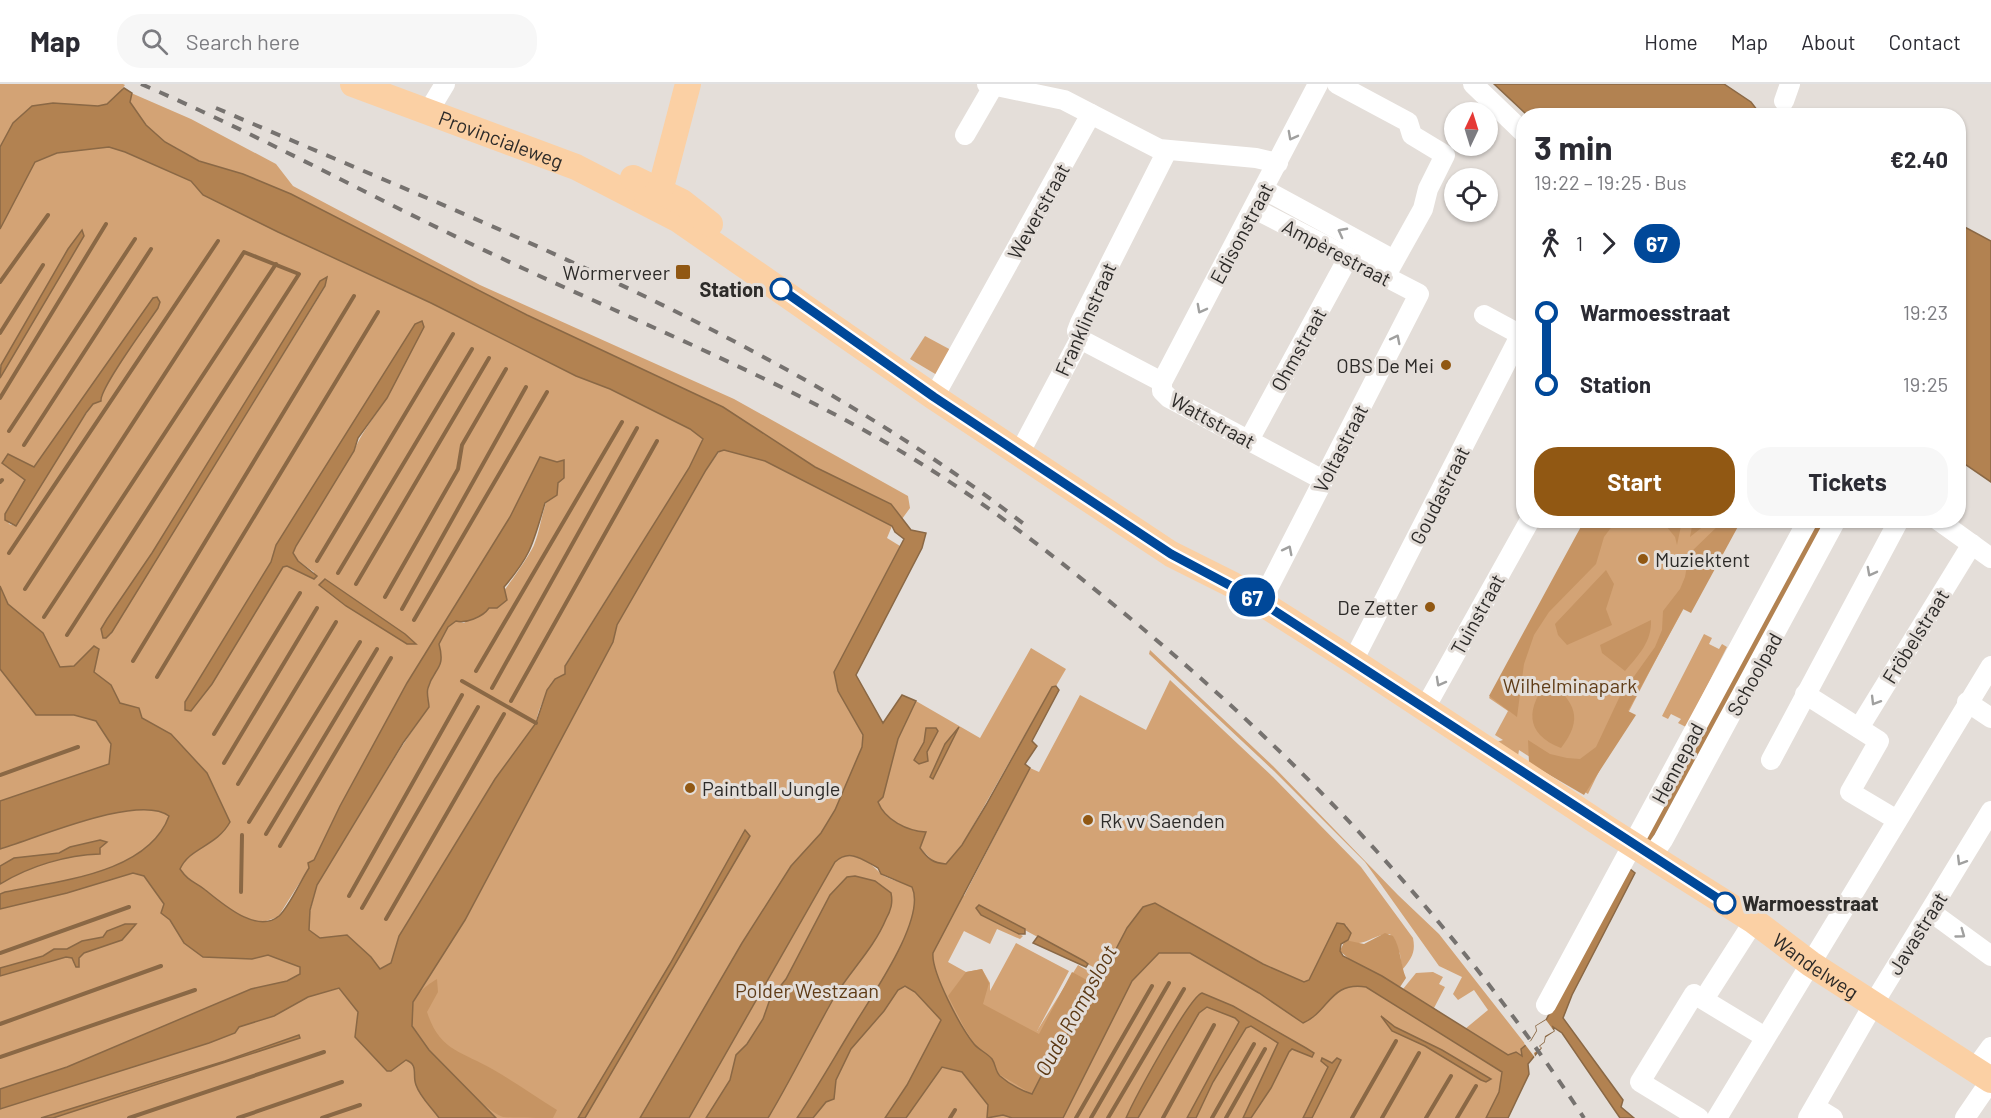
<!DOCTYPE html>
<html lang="en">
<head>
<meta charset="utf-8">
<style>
  body { margin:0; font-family:Barlow,sans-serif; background:#f7f7f7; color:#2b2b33; height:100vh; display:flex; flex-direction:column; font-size:22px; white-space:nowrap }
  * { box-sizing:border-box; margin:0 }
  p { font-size:20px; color:#7c7c81 }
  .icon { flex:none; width:33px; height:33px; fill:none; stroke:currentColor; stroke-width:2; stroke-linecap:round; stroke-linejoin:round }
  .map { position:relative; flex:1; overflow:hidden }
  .sheet { position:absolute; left:1516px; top:24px; width:450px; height:420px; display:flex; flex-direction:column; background:#fff; border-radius:24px; box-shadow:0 2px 4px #0004 }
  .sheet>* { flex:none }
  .badge { padding:0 12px; border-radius:20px; font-size:21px; line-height:39px }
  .needle { width:39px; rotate:4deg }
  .buttons { position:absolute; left:1444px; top:18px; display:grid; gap:12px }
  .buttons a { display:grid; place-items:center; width:54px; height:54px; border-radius:50%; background:#fff; box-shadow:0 2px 4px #0004; font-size:30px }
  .map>.badge { position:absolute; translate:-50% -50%; box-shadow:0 0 0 3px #fff }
  .legs { display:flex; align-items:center; gap:9px; height:66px; padding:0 18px; font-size:20px }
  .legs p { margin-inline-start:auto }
  .headline { display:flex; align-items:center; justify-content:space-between; height:102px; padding:0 18px }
  h1 { font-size:33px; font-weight:700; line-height:45px }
  .action { display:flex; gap:12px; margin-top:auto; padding:12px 18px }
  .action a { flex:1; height:69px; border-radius:24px; background:#915813; color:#fff; font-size:24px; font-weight:700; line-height:69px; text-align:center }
  .action a+a { background:#f7f7f7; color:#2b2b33 }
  ul { padding:0 18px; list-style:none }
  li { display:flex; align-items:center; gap:21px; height:72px; font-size:22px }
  li i { display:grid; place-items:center; width:9px; height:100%; margin:0 8px; background:currentColor }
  li i::after { content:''; width:15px; height:15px; margin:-8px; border:4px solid; border-radius:50%; background:#fff }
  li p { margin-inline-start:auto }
  li:first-child i { background:linear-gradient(#0000 50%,currentColor 0) }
  li:last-child i { background:linear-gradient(currentColor 50%,#0000 0) }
  header { display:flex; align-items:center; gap:36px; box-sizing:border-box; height:84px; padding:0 30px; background:#fff; border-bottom:2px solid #e1e1e2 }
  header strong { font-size:28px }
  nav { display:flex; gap:33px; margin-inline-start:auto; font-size:21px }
  .search { width:420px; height:54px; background:#f7f7f7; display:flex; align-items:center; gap:15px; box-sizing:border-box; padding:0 21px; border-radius:24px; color:#7c7c81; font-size:22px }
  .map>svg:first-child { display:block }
  .green { fill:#d3a375; fill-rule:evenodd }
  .forest { fill:#c69463 }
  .water { fill:#b28251; stroke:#8a6845; stroke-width:1.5 }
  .pier { fill:#e4ded9 }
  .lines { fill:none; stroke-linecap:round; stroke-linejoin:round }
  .stream { stroke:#8a6845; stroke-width:4 }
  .minor { stroke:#fff; stroke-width:20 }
  .major { stroke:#fbd0a4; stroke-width:26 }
  .rail { stroke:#76726f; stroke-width:4; stroke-dasharray:10 10; stroke-linecap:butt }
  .oneway { stroke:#a0a09f }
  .line-1-casing { stroke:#fff; stroke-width:14 }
  .line-1 { stroke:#004899; stroke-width:9 }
  .poi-dot { fill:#915813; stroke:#e4ded9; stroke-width:2 }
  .stop-1-dot { fill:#fff; stroke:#004899; stroke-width:3 }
  .labels { text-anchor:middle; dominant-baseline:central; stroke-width:6; stroke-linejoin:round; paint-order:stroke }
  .street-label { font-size:20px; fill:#2d2b29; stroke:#e4ded9 }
  .poi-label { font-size:20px; fill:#2d2b29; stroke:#e4ded9; text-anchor:end }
  .stop-label { font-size:20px; font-weight:bold; fill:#2d2b29; stroke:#e4ded9; text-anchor:end }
  .park-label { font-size:20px; fill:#5f3c17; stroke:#e4ded9 }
  .water-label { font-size:21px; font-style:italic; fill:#5b3813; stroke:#e4ded9 }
</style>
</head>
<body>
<header>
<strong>Map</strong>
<div class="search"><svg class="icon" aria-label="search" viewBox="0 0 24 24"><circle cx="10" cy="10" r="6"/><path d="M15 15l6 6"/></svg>Search here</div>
<nav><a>Home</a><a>Map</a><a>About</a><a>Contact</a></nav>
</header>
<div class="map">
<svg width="1991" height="1034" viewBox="0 0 1991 1034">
  <rect width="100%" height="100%" fill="#e4ded9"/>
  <g class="green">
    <path d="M0,0H123L125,1L122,5L191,35L276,80L293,102L480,201L734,315L908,412L910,424L902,435L891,420L815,383L723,323L527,231L291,110L243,90L199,77L175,63L152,79L191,97L203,111L431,219L576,292L610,305L690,345L703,355L689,384L565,581V590C551,598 538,623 536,639L495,695L399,852L391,879L413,918L465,836L613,558L617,541L706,386L719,368L724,366L765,377L892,442L887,454L900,462L834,588L838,607L865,651L841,772C856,766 872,780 881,790C888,798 950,809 964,812L1030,684L1039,688L1080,611L1146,646L1170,596L1273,693L1361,783L1413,854C1416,869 1411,875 1402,886L1400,870L1390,850C1373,849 1364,866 1345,856L1347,842L1340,839L1318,877L1408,908L1403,905L1416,889L1433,888L1443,893L1439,900L1445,903L1434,924L1470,950L1471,948L1465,945L1488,926L1474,906L1458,916L1453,910L1462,893L1439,882L1365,778L1274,687L1149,570L1150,566L1273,682L1398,811L1439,850L1526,961L1521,965L1524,970L1522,972L1518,970L1529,991L1507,1034H0V294L84,152L68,165L0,283V145L34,78L57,69L74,66L65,65L35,75L0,138ZM327,193L325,203L110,551L107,535L152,469L320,197ZM158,224C148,239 99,304 101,317L93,320L58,371L16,442L9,440L5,430L25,396L2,379L4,375L34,383L137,237ZM415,240C408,266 400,292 386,315C375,333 362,347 354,367L296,462L293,469L298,477L314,488V495L287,482L283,483L212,600L185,618L271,478L276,461ZM540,373L557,378L563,377L564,394C541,411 544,437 534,461C529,473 498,517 488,525C480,531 471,534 464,539L456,537L448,543L439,560C446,586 434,583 428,604C426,609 429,618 429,623C391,675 360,733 325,787L317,801L308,835L266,837L278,833L314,776L340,722L407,599L510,433ZM325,495L405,550L415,560H407L346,522L320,501ZM979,821L1104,889L1100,894L1078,881L1037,947L1069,887L1016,859L990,907V899L982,885L966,888L948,878L964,847L990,860L997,845L1020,855L1023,852L981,831Z"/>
    <polygon points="925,252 951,266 937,291 910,275"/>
    <path d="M1586,437H1734C1681,526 1633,617 1588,710L1519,666L1518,672L1497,658L1503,656L1495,651L1508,627L1489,614Z"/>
    <polygon points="1704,550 1712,554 1709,560 1719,565 1722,560 1727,563 1686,643 1678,639 1681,635 1671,630 1668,635 1662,632"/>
    <path d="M1031,564L1066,585L1056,602L1052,603L962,761L946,780L935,779L920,764L925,748C907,747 885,736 878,718L883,713L898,655L916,617L980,654Z"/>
  </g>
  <g class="forest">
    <polygon points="1584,437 1616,437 1604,453 1596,480 1549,528 1534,551 1524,580 1517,633 1489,612"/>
    <polygon points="1662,437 1682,437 1677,461 1675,453"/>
    <polygon points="1693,437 1693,436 1710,437 1690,453"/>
    <polygon points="1723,437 1741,437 1691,529 1683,525 1628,627 1636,631 1584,711 1529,679 1528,656 1550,670 1567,674 1580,675 1596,663 1620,612 1655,563 1662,546 1663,527 1680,505 1685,493 1689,470"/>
    <polygon points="1606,486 1614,500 1606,525 1612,541 1567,561 1558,551 1555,540"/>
    <path d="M1651,536C1652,557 1639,571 1625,587L1602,569L1600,561Z"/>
    <path d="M1549,596C1575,619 1584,634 1561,664C1524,650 1526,623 1549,596Z"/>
    <path d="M1385,849L1393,852C1401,864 1400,880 1406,894L1400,903L1349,875L1340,867L1345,856L1364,860Z"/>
    <polygon points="982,885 989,899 983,920 1039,950 1072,888 1096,901 1071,946 1056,963 1032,1010 997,989 992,976 975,961 965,945 948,912 966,888"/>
    <path d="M437,895L438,908L427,928C440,968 462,967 494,986C515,998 536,1013 557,1026L553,1034C539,1034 516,1034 503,1033C482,1025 422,964 413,943C404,920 420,905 437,895Z"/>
  </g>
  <g class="water">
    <polygon points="1494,0 1724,0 1751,18 1761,31 1527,31"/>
    <path d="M124,4L132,9L130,18L146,41L165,58L199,77L243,90L291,110L527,231L723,323L815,383L891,420L911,446L926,449L922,464L856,591L883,639L902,611L916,617L898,655L883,713L878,718C885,736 907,747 926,748L920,764C928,775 933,779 946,780L962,761L986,721L1052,603L1056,602L1059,606L1032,657L1037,662L1025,680L1030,684L933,869C931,888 961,944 974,960C979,966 987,969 992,975C996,981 995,987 1000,992C1009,1000 1020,1006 1032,1010L1056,963L1071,946L1091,913L1127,844L1143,823L1155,819L1263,880L1304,898L1309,896L1337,839L1344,840L1351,849L1348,856L1341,860L1340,867L1343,872L1382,892L1508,971L1516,968L1522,972L1521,965L1531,957L1537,947L1536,942L1546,936L1626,782L1635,789L1572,911L1563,934L1623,1016L1621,1023L1634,1034H1620L1562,949L1553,943L1554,947L1545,953L1544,958L1539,962L1541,964L1528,980L1529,990L1508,1034H1486L1499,1008L1502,988L1366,903C1330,897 1329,928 1303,939L1259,909L1190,869H1159L1132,897L1063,1034H1012L1003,1031L987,1034L988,1021L962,988L942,983L906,1034H885L907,1001L941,936L915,908L905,902L898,906L884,927L851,965L836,996L834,1015L826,1018L813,1034H797C817,1004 834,974 853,943C870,914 927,835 912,803L881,790L878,784C863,776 850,764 835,778L689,1034H640L742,859L791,782L821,749L835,726L862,663L863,651L838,607L834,588L904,455L895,448L892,442L765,377L724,366L718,368L706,386L617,541L613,558L465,836L413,918L412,942L429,966L496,1034H439C432,1024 420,1013 416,1001C412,991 419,981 406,976L391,987H387L355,953L358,928L339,904L308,913L274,932L239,943L235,949L209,959L0,1025V1005L67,983L251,905L287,897L300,890V883L268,871L252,875L203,873L184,859L170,836L161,829L164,820L144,792L133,789L67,809L0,825V810L5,808C57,797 148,790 169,732C139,709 35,755 0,765V717L109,680L111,660L96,637L74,631H36L0,585V502L8,520L43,549L60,583L74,582L94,562L99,565L94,588L111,601L120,619L139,624L142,634L171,650L207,689L230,738C216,763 190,763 180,785C189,798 194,797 204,805C221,818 256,851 279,832C289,823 301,796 309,784L308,779L314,776L340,722L407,599L510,433L540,373L557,378L564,376V394L558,399L557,411L545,419C533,459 532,470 504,503L507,516L497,524H489C483,533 465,540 456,537L448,543L439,560C446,586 434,583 428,604C426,609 429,618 429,623L403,659L317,801L310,826L309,846L320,854L347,851L371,873L380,885L391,879L399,852L495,695L536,639L547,606L555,595L565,590V582L689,384L703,355L690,345L610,305L576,292L431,219L278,148L203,111L191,97L125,68L109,63L57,69L35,78L0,145V63L13,39L32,22L53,19L98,22L107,20Z"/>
    <polygon points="1959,140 1991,157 1991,398 1959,376"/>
    <polygon points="82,146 84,152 0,294 1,281 68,165"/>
    <polygon points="327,193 325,202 112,548 106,554 103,554 101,545 107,535 152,469 320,197"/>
    <path d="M157,213L160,218L158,224C148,239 99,305 101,317L93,320L86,329L16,442L5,436V430L25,396L2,379L8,370L34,383L153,214Z"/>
    <polygon points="422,237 424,243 387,314 358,354 354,367 296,462 293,469 298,477 317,492 314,495 287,482 283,483 212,600 191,627 185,626 185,618 271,478 276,461 415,240"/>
    <polygon points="1817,437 1829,437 1651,758 1645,755"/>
    <polygon points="325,495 405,550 416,560 407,560 346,522 319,501"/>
    <polygon points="959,643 933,695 930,693 945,660"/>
    <polygon points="926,644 936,644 938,647 927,668 928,677 919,680 914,676 924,658"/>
    <polygon points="745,746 750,752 585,1034 578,1034 670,880"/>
    <path d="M100,756L107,758L100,764V770C66,771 30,782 0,800V782L14,774L59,769L70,763Z"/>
    <path d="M855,792L875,797L891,809C893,819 891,826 886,835C874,864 851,886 835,912C812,952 792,994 768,1034H706L730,996L736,971L747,960L763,935L770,915L786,895L830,811L847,793Z"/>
    <polygon points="979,821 1025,845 1025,850 1019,850 981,831 976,824"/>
    <polygon points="125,840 136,840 122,856 84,869 79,874 79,883 76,883 72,874 66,873 0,892 0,884 43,872 54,865 67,865 82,857 103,853 107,847"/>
    <polygon points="1038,852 1084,877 1088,880 1086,883 1033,859"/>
    <path d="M1202,909L1233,922L1306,964L1314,969L1312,973L1292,965L1289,968L1271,1004L1251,1034H1243L1278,959L1251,942L1246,944L1213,998L1196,1034H1187L1239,938L1235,934L1207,923L1199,929L1138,1034H1126C1134,1016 1189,913 1202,909Z"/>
    <polygon points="1381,932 1395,943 1442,966 1491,995 1486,998 1481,996 1425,962 1392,947"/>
    <polygon points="299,951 300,954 53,1034 41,1034 225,977"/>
    <polygon points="1322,974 1332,979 1337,974 1341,976 1312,1034 1303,1034 1328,983 1321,977"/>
  </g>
  <polygon class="pier" points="1546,936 1554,947 1545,952 1544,958 1539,962 1541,964 1534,969 1536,975 1524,959 1531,957 1537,947 1536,942"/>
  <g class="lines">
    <g class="stream">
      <polyline points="0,198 48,131"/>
      <polyline points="0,249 43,181"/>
      <polyline points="0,314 106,140"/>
      <polyline points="9,347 135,155"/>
      <polyline points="24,361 151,165"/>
      <polyline points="0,398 2,396"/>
      <polyline points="9,469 218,157"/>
      <polyline points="317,477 453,250"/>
      <polyline points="338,489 472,265"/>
      <polyline points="356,500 489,274"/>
      <polyline points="25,505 244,168 299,190 67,551"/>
      <polyline points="385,513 458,385 462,361 506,285"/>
      <polyline points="402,525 526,303"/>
      <polyline points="44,533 276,180"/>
      <polyline points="414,536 547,308"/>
      <polyline points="133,577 354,212"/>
      <polyline points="476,587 622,338"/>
      <polyline points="157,593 378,228"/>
      <polyline points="462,597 536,639"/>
      <polyline points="492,604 637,344"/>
      <polyline points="511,617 657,357"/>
      <polyline points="214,650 300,509"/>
      <polyline points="224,679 317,524"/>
      <polyline points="0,691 78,663"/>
      <polyline points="238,700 336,538"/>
      <polyline points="249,738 360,558"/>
      <polyline points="266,750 377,565"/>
      <polyline points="280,762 391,574"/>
      <polyline points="241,808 242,751"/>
      <polyline points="349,812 462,611"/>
      <polyline points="362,824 478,623"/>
      <polyline points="386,835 504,630"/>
      <polyline points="0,869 129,823"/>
      <polyline points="0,940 161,882"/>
      <polyline points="0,973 195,906"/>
      <polyline points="129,1034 324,968"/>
      <polyline points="238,1034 342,998"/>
      <polyline points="322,1034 360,1021"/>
      <polyline points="950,1034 955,1026"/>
      <polyline points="1076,1034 1152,902"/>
      <polyline points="1091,1034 1169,899"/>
      <polyline points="1108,1034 1184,905"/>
      <polyline points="1163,1034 1214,941"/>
      <polyline points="1212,1034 1254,960"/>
      <polyline points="1226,1034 1265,965"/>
      <polyline points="1352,1034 1396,957"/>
      <polyline points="1382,1034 1419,969"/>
      <polyline points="1426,1034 1451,992"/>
      <polyline points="1457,1034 1476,1002"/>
    </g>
    <g class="minor">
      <polyline points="1318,0 1162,298 1162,307 1169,314 1323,396"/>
      <polyline points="1337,0 1408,38 1412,51 1445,71 1428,105 1423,125 1385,193"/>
      <polyline points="1473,0 1524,49"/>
      <polyline points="1784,17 1790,0"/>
      <polyline points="428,28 445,0"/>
      <polyline points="1091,30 1159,65 1256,74 1278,79"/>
      <polyline points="965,51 994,1"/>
      <polyline points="1265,106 1394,176"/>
      <polyline points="1255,125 1419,210 1261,518"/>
      <polyline points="1484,231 1521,251"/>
      <polyline points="1080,255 1162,298"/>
      <polyline points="934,313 1091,30 1064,16 987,0"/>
      <polyline points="1249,356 1348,174"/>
      <polyline points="1019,370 1080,255 1077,247 1080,239 1167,67"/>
      <polyline points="1938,436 1991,474"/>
      <polyline points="1353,577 1524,244"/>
      <polyline points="1805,610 1879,657 1850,708 1897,736"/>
      <polyline points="1967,618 1991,634"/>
      <polyline points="1425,624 1530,436"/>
      <polyline points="1859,644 1972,460"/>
      <polyline points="1771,676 1899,436"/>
      <polyline points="1651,773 1663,756 1836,436"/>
      <polyline points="1931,828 1991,872"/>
      <polyline points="1704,915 1754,837"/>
      <polyline points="1546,921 1808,436"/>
      <polyline points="1975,985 1991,963"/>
      <polyline points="1815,1023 1833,1034"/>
      <polyline points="1699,1034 1640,998 1694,910 1765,953"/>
      <polyline points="1717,1034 1991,582"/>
      <polyline points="1808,1034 1880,909 1991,727"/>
      <polyline points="1965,1034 1991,996"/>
    </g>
    <g class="major">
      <path id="s1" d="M353,0L576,83L679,136L934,313L1171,470L1233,501L1353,577L1608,745L1754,837L1811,880L1991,996"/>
      <polyline points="633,94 682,118 710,140"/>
      <polyline points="647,117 660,107 688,0"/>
    </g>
    <g class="rail">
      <path d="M141,0C264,53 380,118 501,174C630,235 761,287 885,358C967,405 1042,462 1114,521C1298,670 1454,836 1584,1034"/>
      <path d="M216,24C496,145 785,254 1029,444"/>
    </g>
  </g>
  <defs><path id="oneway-chevron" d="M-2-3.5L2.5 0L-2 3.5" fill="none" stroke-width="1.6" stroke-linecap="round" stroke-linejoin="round" transform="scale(1.5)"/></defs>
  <g class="oneway">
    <use href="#oneway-chevron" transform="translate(1292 52) rotate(118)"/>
    <use href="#oneway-chevron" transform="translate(1342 148) rotate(-152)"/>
    <use href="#oneway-chevron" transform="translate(1201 225) rotate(118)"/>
    <use href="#oneway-chevron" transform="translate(1396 255) rotate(-63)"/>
    <use href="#oneway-chevron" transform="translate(1288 466) rotate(-63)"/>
    <use href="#oneway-chevron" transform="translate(1871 488) rotate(118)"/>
    <use href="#oneway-chevron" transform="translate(1440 598) rotate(119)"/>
    <use href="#oneway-chevron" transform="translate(1875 617) rotate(121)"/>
    <use href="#oneway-chevron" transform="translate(1961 777) rotate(121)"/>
    <use href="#oneway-chevron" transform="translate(1961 850) rotate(36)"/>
  </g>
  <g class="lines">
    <g class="line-1-casing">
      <polyline id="line-1" points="781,205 934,313 1171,470 1261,518 1725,819"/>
    </g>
    <use href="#line-1" class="line-1"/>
  </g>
  <g class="poi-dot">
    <rect x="675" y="180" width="16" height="16" rx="3"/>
    <circle cx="1446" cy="281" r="6"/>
    <circle cx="1643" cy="475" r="6"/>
    <circle cx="1430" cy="523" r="6"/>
    <circle cx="690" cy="704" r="6"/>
    <circle cx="1088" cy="736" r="6"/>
  </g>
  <g class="stop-1-dot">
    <circle cx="781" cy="205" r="10"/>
    <circle cx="1725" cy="819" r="10"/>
  </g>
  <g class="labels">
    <g class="street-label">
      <text stroke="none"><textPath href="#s1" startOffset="158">Provincialeweg</textPath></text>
      <text transform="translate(1038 127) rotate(-61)">Weverstraat</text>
      <text transform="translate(1241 149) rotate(-62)">Edisonstraat</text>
      <text transform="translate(1337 168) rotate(28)">Ampèrestraat</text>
      <text transform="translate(1085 235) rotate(-66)">Franklinstraat</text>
      <text transform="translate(1298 265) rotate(-61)">Ohmstraat</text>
      <text transform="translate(1213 336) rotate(29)">Wattstraat</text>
      <text transform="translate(1340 364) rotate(-63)">Voltastraat</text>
      <text transform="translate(1439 411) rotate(-63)">Goudastraat</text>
      <text transform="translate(1477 530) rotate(-61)">Tuinstraat</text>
      <text transform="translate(1915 552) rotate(-58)">Fröbelstraat</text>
      <text transform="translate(1754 590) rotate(-61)">Schoolpad</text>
      <text transform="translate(1677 679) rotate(-62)">Hennepad</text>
      <text transform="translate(1917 849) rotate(-58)">Javastraat</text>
      <text stroke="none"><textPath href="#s1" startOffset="1714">Wandelweg</textPath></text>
    </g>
    <g class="poi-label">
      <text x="670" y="188">Wormerveer</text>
      <text x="1434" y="281">OBS De Mei</text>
      <text x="1655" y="475" text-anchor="start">Muziektent</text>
      <text x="1418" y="523">De Zetter</text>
      <text x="702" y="704" text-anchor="start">Paintball Jungle</text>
      <text x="1100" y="736" text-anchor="start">Rk vv Saenden</text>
    </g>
    <g class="stop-label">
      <text x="764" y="205">Station</text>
      <text x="1742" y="819" text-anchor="start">Warmoesstraat</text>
    </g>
    <g class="park-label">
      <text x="1570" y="601">Wilhelminapark</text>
      <text x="807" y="906">Polder Westzaan</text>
    </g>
    <g class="water-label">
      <text transform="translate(1075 926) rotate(-61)">Oude Rompsloot</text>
    </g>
  </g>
</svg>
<div class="buttons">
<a><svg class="needle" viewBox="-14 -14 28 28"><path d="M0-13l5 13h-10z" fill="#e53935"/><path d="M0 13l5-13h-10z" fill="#7c7c81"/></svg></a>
<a><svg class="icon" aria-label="locate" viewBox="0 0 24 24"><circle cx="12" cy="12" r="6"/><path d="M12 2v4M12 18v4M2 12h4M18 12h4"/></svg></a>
</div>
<b class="badge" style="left:1252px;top:513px;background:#004899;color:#fff">67</b>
<section class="sheet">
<div class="headline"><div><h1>3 min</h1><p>19:22 – 19:25 · Bus</p></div><b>€2.40</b></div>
<div class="legs"><svg class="icon" aria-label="walk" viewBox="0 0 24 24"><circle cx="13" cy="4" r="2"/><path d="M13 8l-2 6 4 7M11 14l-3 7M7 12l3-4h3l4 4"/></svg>1<svg class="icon" aria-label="forward" viewBox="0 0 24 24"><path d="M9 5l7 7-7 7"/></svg><b class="badge" style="background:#004899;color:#fff">67</b></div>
<ul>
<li><i style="color:#004899"></i><b>Warmoesstraat</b><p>19:23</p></li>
<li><i style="color:#004899"></i><b>Station</b><p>19:25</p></li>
</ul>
<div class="action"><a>Start</a><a>Tickets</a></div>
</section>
</div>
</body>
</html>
